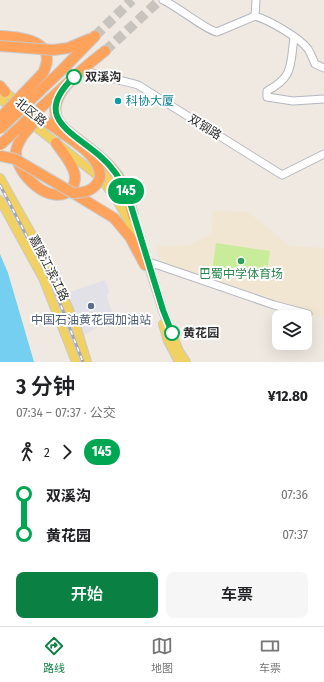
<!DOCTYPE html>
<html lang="zh">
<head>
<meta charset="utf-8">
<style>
  body { margin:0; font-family:"Fira Sans Condensed","Noto Sans SC",sans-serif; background:#f6f6f6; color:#202124; height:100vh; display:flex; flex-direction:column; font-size:15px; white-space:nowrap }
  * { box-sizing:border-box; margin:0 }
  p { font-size:13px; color:#757577 }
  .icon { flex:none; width:22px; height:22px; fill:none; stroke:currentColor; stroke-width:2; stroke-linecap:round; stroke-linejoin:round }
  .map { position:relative; height:362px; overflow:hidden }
  .panel { display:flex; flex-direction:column; background:#fff; flex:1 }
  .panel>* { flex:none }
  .badge { padding:0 8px; border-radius:13px; font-size:14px; line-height:26px }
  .buttons { position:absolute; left:272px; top:310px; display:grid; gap:8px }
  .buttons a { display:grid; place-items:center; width:40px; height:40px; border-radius:8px; background:#fff; box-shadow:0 4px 16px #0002; font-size:20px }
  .map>.badge { position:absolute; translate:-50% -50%; box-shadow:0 0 0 2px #fff }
  .legs { display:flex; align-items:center; gap:6px; height:44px; padding:0 16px; font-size:13px }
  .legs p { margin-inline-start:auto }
  .headline { display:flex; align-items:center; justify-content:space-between; height:68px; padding:0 16px }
  h1 { font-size:22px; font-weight:600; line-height:30px }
  .action { display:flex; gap:8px; margin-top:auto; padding:8px 16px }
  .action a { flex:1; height:46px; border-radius:8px; background:#0b8043; color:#fff; font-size:16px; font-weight:600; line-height:46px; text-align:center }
  .action a+a { background:#f6f6f6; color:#202124 }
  ul { padding:0 16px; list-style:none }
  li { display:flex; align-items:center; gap:14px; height:40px; font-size:15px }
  li i { display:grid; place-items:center; width:6px; height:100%; margin:0 5px; background:currentColor }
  li i::after { content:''; width:10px; height:10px; margin:-5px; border:3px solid; border-radius:50%; background:#fff }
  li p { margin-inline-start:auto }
  li:first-child i { background:linear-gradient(#0000 50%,currentColor 0) }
  li:last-child i { background:linear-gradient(currentColor 50%,#0000 0) }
  .tabs { display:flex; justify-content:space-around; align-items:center; height:56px; border-top:1px solid #e0e0e0; background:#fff; font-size:11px; color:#757577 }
  .tabs a { display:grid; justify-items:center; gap:2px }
  .tabs .selected { color:#0b8043 }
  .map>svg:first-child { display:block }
  .industrial { fill:#e3e1e8 }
  .education { fill:#f0e6d1 }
  .pitch { fill:#c9ec9a }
  .water { fill:#75cff0 }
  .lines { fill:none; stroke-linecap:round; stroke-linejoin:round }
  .highway-tunnel { stroke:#c8c4bd; stroke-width:10; stroke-dasharray:10 5; stroke-linecap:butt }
  .minor-casing { stroke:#b4b7c1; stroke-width:9 }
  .major-casing { stroke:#c9c9c9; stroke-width:10 }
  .highway-casing { stroke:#c9c9c9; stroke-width:12 }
  .minor { stroke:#fff; stroke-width:7 }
  .major { stroke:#f2d163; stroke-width:8 }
  .highway { stroke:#ffa35c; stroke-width:10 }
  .rail-casing { stroke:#a3a6b8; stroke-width:3 }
  .rail { stroke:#fff; stroke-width:1.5; stroke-dasharray:4.5; stroke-linecap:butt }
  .highway-bridge-casing { stroke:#c9c9c9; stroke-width:12; stroke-linecap:butt }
  .highway-bridge { stroke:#ffa35c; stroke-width:10 }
  .line-1-casing { stroke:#fff; stroke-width:9 }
  .line-1 { stroke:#00a651; stroke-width:6 }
  .stop-1-dot { fill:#fff; stroke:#00a651; stroke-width:2 }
  .culture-dot { fill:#0f9aa8; stroke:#fff; stroke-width:1.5 }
  .leisure-dot { fill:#2e9e5b; stroke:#fff; stroke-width:1.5 }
  .service-dot { fill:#5c6f8a; stroke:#fff; stroke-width:1.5 }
  .labels { text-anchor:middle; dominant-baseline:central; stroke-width:4; stroke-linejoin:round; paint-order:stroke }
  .stop-label { font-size:12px; font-weight:bold; fill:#2e2e2e; stroke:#fff; text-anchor:start }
  .culture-label { font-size:12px; fill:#0d838f; stroke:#fff; text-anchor:start }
  .street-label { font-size:12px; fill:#2e2e2e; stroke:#fff }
  .leisure-label { font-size:12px; fill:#27864d; stroke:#fff }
  .service-label { font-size:12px; fill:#4e5e75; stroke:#fff }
</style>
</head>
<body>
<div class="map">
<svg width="324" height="362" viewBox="0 0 324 362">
  <rect width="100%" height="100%" fill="#efe9e1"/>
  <polygon class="industrial" points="105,280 109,291 107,297 113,315 111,319 83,336 67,293"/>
  <polygon class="education" points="213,211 248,212 290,246 324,248 324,318 268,302 270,297 211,282 159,259 157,246 190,245 212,233"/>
  <polygon class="pitch" points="216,243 270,251 266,279 212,272"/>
  <polygon class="water" points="0,254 8,273 34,362 0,362"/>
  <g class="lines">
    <g class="highway-tunnel">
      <polyline points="95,36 132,0"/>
      <polyline points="105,51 160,0"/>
    </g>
    <g class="minor-casing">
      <g id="minor">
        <path d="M163,0C177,6 207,31 217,32L255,16"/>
        <path d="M255,16C269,20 300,38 308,49C311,54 313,59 315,64L324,68"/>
        <polyline points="255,16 256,0"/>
        <path d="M294,38C290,65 294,77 267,91V97L293,101L324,99"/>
        <path d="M83,69C100,78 119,79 138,85L282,175L324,154"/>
        <polyline points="149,262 274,305 308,314"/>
      </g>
    </g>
    <g class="major-casing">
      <g id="major">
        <polyline points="1,88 21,105"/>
        <path d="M0,99L97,175C116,196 129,217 138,244"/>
        <polyline points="97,166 119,192 133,216 163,311 179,351 186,362"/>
        <polyline points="0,178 54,274 77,329 87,362"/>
        <polyline points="0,200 43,278 76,362"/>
        <polyline points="163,324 168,341 179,362"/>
      </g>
    </g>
    <g class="highway-casing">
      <g id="highway">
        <path d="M0,36C22,37 59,41 43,73"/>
        <polyline points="68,48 89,39"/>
        <path d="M105,51C87,66 36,100 63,127C79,142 100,153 114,171C125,184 129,200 133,216"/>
        <polyline points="63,69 95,36"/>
        <polyline points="0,86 5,92"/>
        <polyline points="28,110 57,129"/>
        <path d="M24,134C20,140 17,145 16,151C14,173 52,209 71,189C75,185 76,177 74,172C71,161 62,152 56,143"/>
        <polyline points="73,193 114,218 130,237 145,265"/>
      </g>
    </g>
    <use href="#minor" class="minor"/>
    <use href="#major" class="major"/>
    <use href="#highway" class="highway"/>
    <g class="rail-casing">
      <polyline id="rail" points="0,185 54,288 83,362"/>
    </g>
    <use href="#rail" class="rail"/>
    <g class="highway-bridge-casing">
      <g id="highway-bridge">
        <polyline points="0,46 53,50 68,48"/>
        <polyline points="0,118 43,73"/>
        <polyline points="0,129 63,69"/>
        <polyline points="24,134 39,117"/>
        <polyline points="0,145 70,81"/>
        <path d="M0,156L15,159L73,193C86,193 95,190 100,178C102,156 72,141 57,129"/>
      </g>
    </g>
    <use href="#highway-bridge" class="highway-bridge"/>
  </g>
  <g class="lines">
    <g class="line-1-casing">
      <path id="line-1" d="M74,77C32,117 71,131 100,156C113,167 122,181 128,196L163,310L172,333"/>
    </g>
    <use href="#line-1" class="line-1"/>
  </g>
  <g class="stop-1-dot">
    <circle cx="74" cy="77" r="7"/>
    <circle cx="172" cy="333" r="7"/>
  </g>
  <circle class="culture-dot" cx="118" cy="101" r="4"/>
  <circle class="leisure-dot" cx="241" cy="261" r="4"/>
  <circle class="service-dot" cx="91" cy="306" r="4"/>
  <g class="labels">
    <g class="stop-label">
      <text x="85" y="77">双溪沟</text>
      <text x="183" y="333">黄花园</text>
    </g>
    <g class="culture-label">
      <text x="126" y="101">科协大厦</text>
    </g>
    <g class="street-label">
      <text transform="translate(31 112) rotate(39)">北区路</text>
      <text transform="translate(205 127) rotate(32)">双钢路</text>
      <text transform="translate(49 268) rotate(63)">嘉陵江滨江路</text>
    </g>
    <g class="leisure-label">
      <text x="241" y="274">巴蜀中学体育场</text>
    </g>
    <g class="service-label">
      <text x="91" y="320">中国石油黄花园加油站</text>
    </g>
  </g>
</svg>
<div class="buttons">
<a><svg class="icon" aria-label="layers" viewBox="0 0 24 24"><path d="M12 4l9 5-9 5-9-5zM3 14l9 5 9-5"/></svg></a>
</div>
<b class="badge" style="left:126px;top:191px;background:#00a651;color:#fff">145</b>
</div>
<section class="panel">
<div class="headline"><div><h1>3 分钟</h1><p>07:34 – 07:37 · 公交</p></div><b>¥12.80</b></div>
<div class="legs"><svg class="icon" aria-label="walk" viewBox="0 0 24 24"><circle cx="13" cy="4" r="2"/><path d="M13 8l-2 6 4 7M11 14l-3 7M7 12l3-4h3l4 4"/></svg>2<svg class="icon" aria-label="forward" viewBox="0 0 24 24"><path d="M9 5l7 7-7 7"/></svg><b class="badge" style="background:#00a651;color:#fff">145</b></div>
<ul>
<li><i style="color:#00a651"></i><b>双溪沟</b><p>07:36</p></li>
<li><i style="color:#00a651"></i><b>黄花园</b><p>07:37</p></li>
</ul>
<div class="action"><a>开始</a><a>车票</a></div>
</section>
<nav class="tabs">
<a class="selected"><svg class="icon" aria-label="directions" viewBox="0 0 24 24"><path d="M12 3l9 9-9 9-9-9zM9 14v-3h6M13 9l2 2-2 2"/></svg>路线</a>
<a><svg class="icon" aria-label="map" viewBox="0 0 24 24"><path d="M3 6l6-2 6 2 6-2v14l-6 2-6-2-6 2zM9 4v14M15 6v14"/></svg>地图</a>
<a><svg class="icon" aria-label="tickets" viewBox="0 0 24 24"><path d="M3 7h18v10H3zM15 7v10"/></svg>车票</a>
</nav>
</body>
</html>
